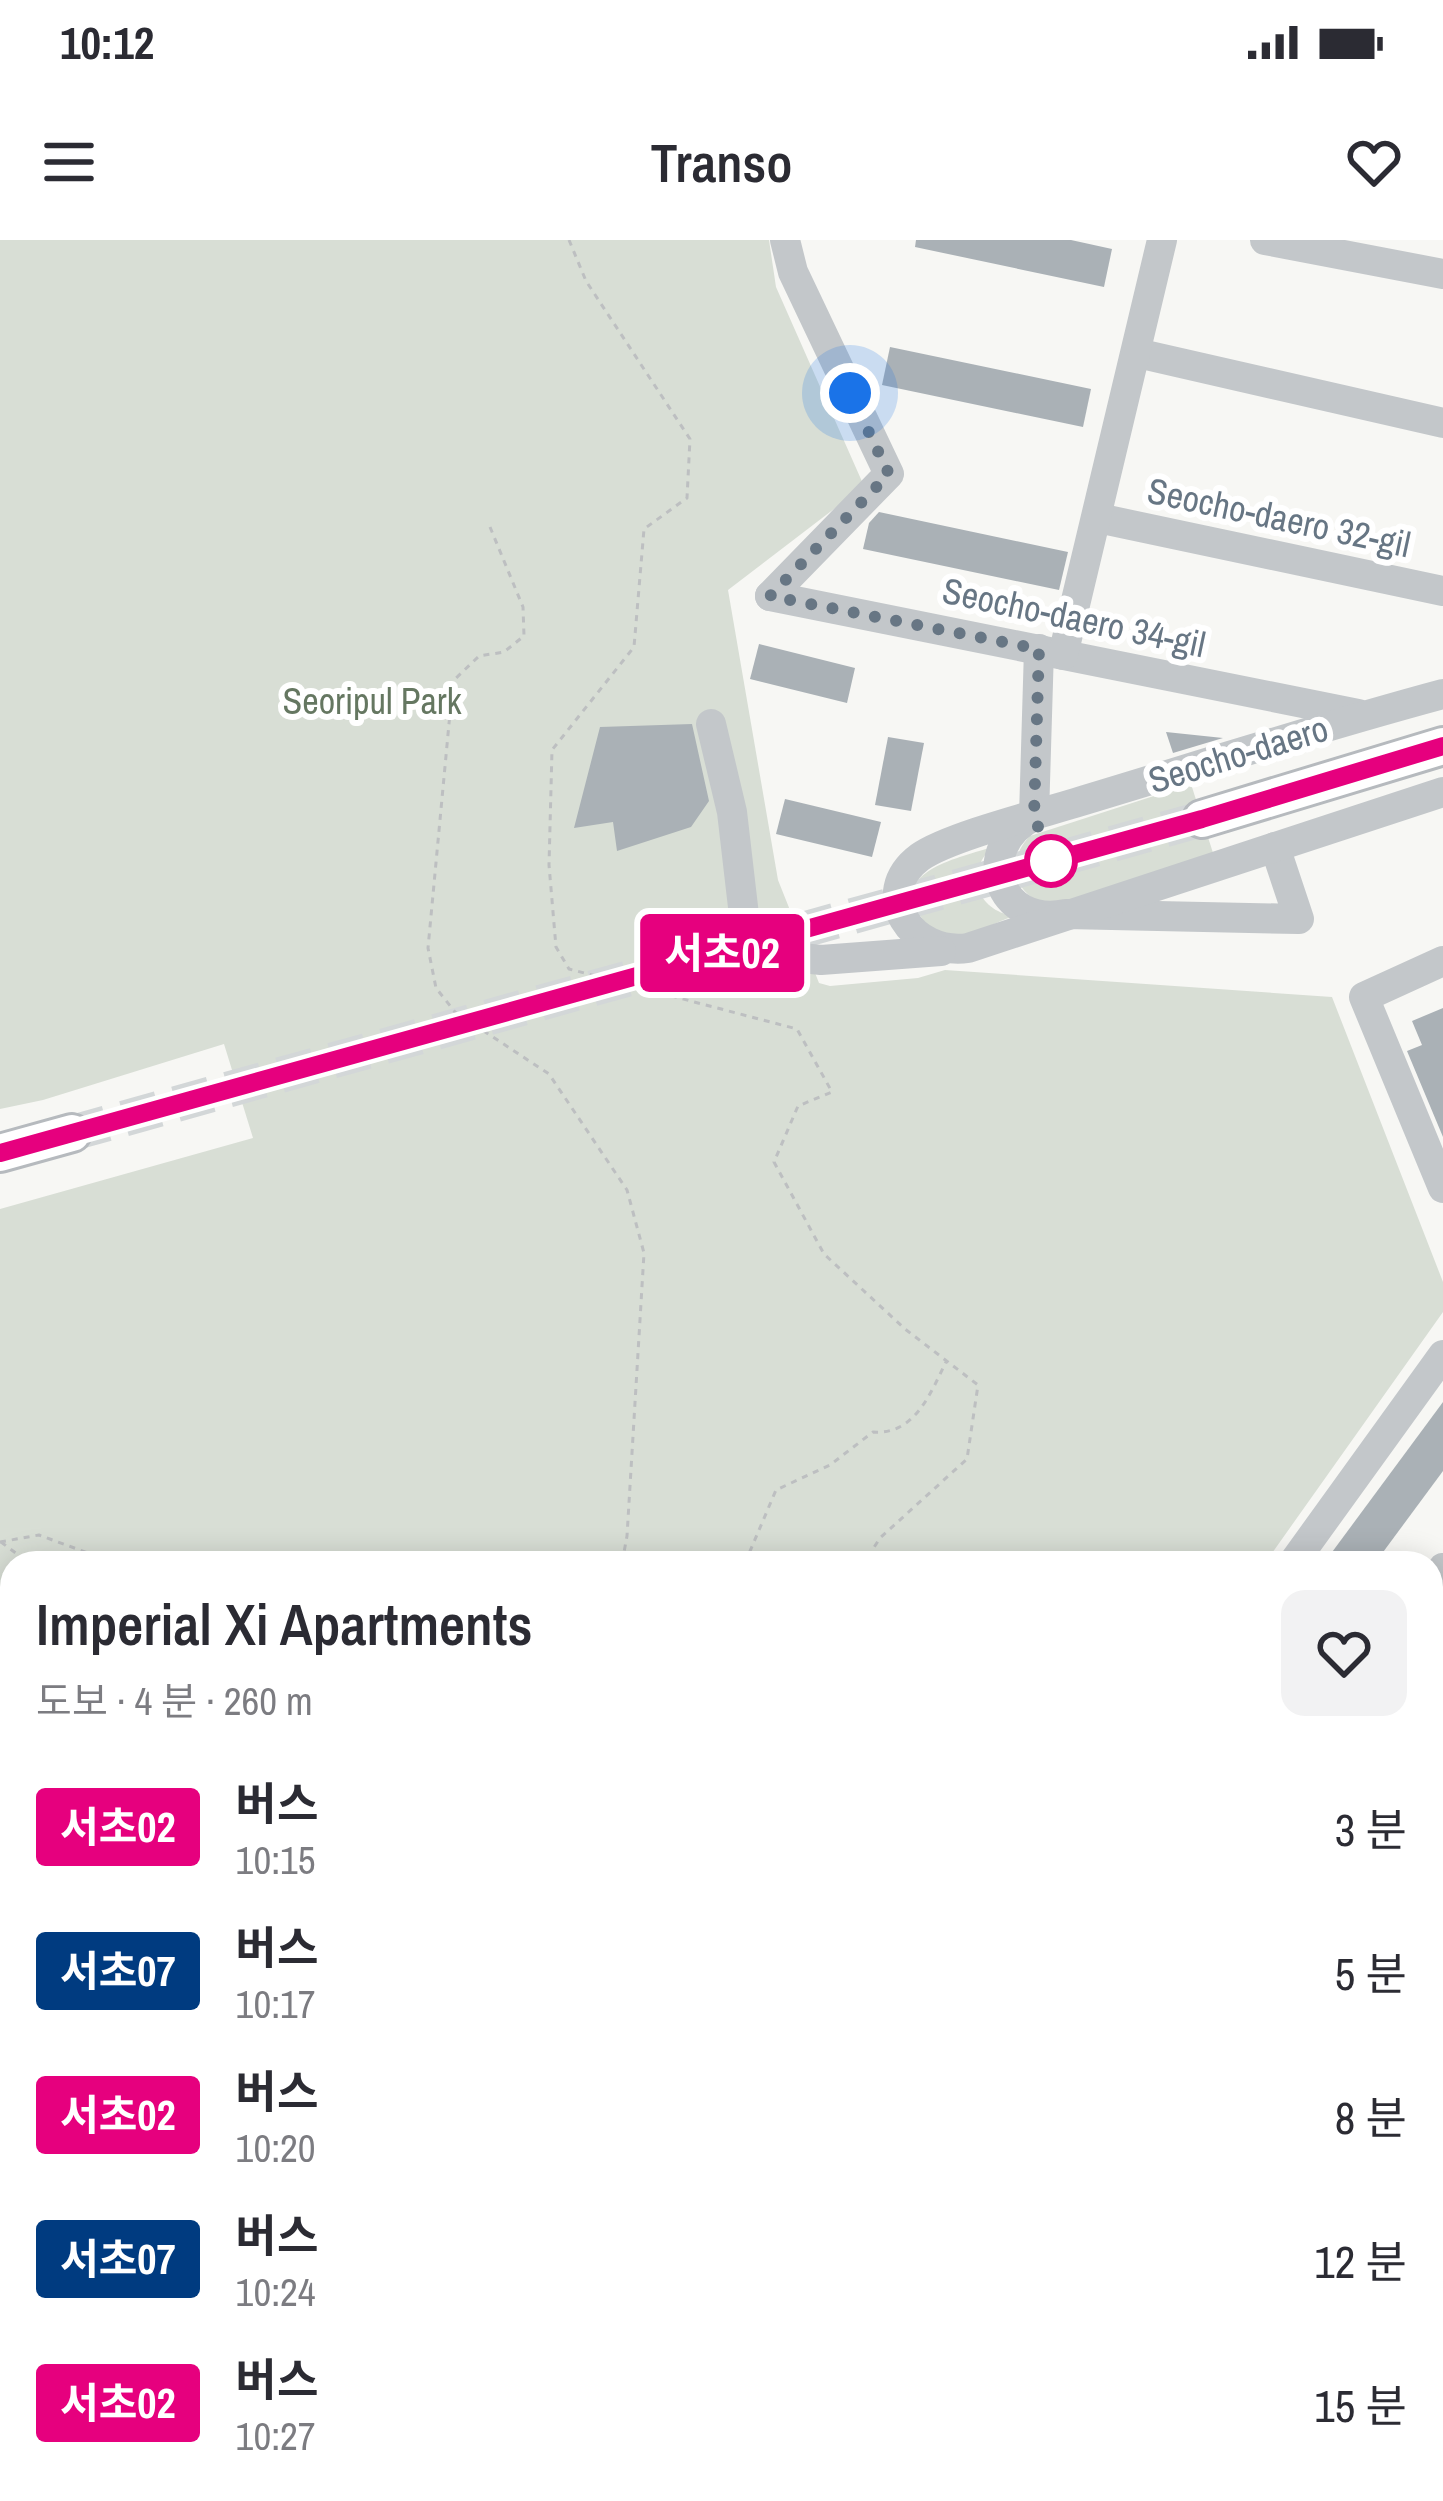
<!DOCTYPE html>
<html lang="ko">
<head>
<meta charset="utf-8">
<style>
  body { margin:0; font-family:"Archivo Narrow","Noto Sans KR",sans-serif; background:#f2f2f3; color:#2b2b33; height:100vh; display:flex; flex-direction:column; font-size:45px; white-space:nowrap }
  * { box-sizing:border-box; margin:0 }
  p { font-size:39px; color:#7c7c81 }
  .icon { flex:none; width:66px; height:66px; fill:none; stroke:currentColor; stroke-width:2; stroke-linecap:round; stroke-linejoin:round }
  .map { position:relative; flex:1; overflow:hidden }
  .panel { position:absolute; left:0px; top:1311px; width:1443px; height:951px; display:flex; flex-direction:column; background:#fff; border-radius:36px 36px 0 0; box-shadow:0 6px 30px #0003 }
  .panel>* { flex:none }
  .badge { padding:0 24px; border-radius:9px; font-size:42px; line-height:78px }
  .you { position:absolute; width:60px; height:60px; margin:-30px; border:9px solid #fff; border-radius:50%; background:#1a73e8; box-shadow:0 0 0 18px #1a73e833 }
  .map>.badge { position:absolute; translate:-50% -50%; box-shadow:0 0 0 6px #fff }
  .round { display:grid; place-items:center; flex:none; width:126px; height:126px; border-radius:24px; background:#f2f2f3 }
  .overview { display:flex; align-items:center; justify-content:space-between; height:204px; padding:0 36px }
  h1 { font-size:57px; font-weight:600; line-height:90px }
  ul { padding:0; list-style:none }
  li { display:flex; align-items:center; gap:36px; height:144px; padding:0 36px }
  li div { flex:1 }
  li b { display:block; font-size:45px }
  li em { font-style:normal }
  li .badge { min-width:132px; font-weight:700; text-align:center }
  .status { display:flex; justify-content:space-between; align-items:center; height:84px; padding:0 60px; background:#fff; direction:ltr }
  .status svg { height:33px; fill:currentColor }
  header { display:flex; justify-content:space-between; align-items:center; height:156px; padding:0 36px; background:#fff; font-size:54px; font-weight:600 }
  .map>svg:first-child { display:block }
  .built { fill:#e5e6e5 }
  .green { fill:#d8ded5 }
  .building { fill:#aab1b6 }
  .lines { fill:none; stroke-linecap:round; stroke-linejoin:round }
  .major-tunnel { stroke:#d3d7d8; stroke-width:36; stroke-dasharray:36 18; stroke-linecap:butt }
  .major-casing { stroke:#b6babe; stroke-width:42 }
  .path { stroke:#bdbfc1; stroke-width:3; stroke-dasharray:6 6; stroke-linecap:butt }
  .minor { stroke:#c3c7ca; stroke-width:30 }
  .major { stroke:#fff; stroke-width:36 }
  .line-casing { stroke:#fff; stroke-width:27 }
  .line { stroke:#e6007e; stroke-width:18 }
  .walk { stroke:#677684; stroke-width:12; stroke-dasharray:0 21.6 }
  .stop-dot { fill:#fff; stroke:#e6007e; stroke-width:6 }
  .labels { text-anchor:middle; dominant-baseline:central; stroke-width:12; stroke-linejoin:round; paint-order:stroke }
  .street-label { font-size:36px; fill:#677684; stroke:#fff }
  .park-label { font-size:36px; fill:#657761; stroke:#fff }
</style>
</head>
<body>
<div class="status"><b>10:12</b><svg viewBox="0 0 49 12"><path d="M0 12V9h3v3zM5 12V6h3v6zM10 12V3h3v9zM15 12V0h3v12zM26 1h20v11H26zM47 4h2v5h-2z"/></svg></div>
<header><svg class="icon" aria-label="menu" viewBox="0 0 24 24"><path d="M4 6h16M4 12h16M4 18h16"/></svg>Transo<svg class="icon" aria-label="heart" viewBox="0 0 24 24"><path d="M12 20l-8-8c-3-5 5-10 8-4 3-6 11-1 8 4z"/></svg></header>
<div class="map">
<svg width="1443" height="2261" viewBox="0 0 1443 2261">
  <rect width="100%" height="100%" fill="#f7f7f4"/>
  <polygon class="built" points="769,2250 1099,2250 1099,2261 768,2261"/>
  <g class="green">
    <polygon points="0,0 769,0 776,47 864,246 728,350 778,640 819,743 830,746 918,738 945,730 1332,757 1443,1042 1443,1072 1265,1323 12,1323 12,1837 0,1823 0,969 253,898 224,804 43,860 0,869"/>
    <path d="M1191,544L1214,616L1052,665C1015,659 1004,622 1030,596Z"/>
    <path d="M992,607C965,633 976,670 1014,676C996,682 970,697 951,696C938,696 928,687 921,677C887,631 963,617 992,607Z"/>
  </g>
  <g class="building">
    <polygon points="916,0 1071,0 1112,9 1104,47 915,7"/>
    <polygon points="890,107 1091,149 1083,187 882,145"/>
    <polygon points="879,272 1068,312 1059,350 863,309 869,283"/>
    <polygon points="759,404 855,428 847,463 750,439"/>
    <polygon points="692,484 709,561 691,587 617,611 613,582 574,588 600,487"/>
    <polygon points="1166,492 1223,498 1173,513"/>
    <polygon points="888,497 924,503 911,571 875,565"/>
    <polygon points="785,559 881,582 872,617 776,594"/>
    <polygon points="1443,768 1443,897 1407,811 1422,805 1412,781"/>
    <polygon points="1443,1162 1443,1231 1375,1323 1324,1323"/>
  </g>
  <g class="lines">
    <polyline class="major-tunnel" points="72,893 1202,579"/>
    <g class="major-casing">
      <g id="major">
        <polyline points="1202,579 1443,506"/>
        <polyline points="0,913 72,893"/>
      </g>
    </g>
    <g class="path">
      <polyline points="569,0 586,41 690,199 687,258 644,289 634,407 552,510 549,625 556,707 569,729 797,789 832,852 798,866 774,922 824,1014 905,1089 978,1145 967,1219 880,1298 864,1323"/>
      <polyline points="490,287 523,367 524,396 504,412 479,416 453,441 428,708 436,748 455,772 549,834 627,950 644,1013 627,1296 622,1323"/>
      <polyline points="0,1302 39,1295 115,1323"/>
      <polyline points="1,1302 29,1323"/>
      <path d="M745,1323L776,1250L830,1225L873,1192C915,1195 930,1154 946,1122"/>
      <polyline points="0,1545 12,1552"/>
      <polyline points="12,1634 6,1634 12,1697"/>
      <polyline points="0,1823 12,1811"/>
    </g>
    <g class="minor">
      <polyline points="1265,0 1443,34"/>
      <polyline points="1137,113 1443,183"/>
      <polyline points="1098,278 1443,351"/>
      <polyline points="770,356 1358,474"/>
      <polyline points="770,356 889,234 793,32 785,0"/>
      <path d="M1039,409L1034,576C972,608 997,688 1066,674L1299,679L1275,607"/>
      <polyline points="1063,415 1162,0"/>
      <path d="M1443,454C1320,487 1198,526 1075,563C1039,574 948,597 920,617C870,654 912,716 968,708L1443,552"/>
      <polyline points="711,484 732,572 745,684 755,713 821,720 941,711"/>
      <polyline points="1443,721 1364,757 1443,948"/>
      <polyline points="1293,1323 1443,1115"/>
      <polyline points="1431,1343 1443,1328"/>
      <polyline points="1431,1419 1443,1418"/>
      <polyline points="1431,1599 1443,1598"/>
      <polyline points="1431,1776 1443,1775"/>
      <polyline points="0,1861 12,1871"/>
      <polyline points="0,2079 6,2068 12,1979"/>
      <polyline points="1431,2099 1443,2097"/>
      <polyline points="0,2166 12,2168"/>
      <polyline points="297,2250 303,2261"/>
      <polyline points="474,2250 491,2261"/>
      <polyline points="708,2250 764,2260"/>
      <polyline points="1364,2250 1371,2261"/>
      <polyline points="154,2261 156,2250"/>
      <polyline points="327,2261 338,2250"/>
      <polyline points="622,2261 626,2250"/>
    </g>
    <use href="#major" class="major"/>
  </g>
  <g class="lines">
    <g class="line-casing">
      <polyline id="line" points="0,913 1202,579 1443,506"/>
    </g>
    <use href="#line" class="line"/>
    <polyline class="walk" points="850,153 889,234 770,356 1039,409 1034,576 1051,621"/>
  </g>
  <circle class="stop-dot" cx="1051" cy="621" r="24"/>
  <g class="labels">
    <g class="street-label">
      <text transform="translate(1279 277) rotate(12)">Seocho-daero 32-gil</text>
      <text transform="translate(1074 377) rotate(12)">Seocho-daero 34-gil</text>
      <text transform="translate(1238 514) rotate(-17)">Seocho-daero</text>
    </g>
    <g class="park-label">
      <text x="372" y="461">Seoripul Park</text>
    </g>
  </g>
</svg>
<div class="you" style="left:850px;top:153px"></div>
<b class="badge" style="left:722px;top:713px;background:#e6007e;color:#fff">서초02</b>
<section class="panel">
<div class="overview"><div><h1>Imperial Xi Apartments</h1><p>도보 · 4 분 · 260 m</p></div><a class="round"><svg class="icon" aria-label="heart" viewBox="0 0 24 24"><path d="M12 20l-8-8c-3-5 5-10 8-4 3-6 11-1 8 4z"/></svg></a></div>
<ul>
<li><span class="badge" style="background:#e6007e;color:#fff">서초02</span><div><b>버스</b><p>10:15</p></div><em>3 분</em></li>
<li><span class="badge" style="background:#003b80;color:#fff">서초07</span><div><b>버스</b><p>10:17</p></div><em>5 분</em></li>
<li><span class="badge" style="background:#e6007e;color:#fff">서초02</span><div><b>버스</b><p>10:20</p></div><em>8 분</em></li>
<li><span class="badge" style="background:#003b80;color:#fff">서초07</span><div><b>버스</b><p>10:24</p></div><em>12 분</em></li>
<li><span class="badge" style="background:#e6007e;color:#fff">서초02</span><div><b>버스</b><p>10:27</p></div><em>15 분</em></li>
</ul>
</section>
</div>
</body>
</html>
